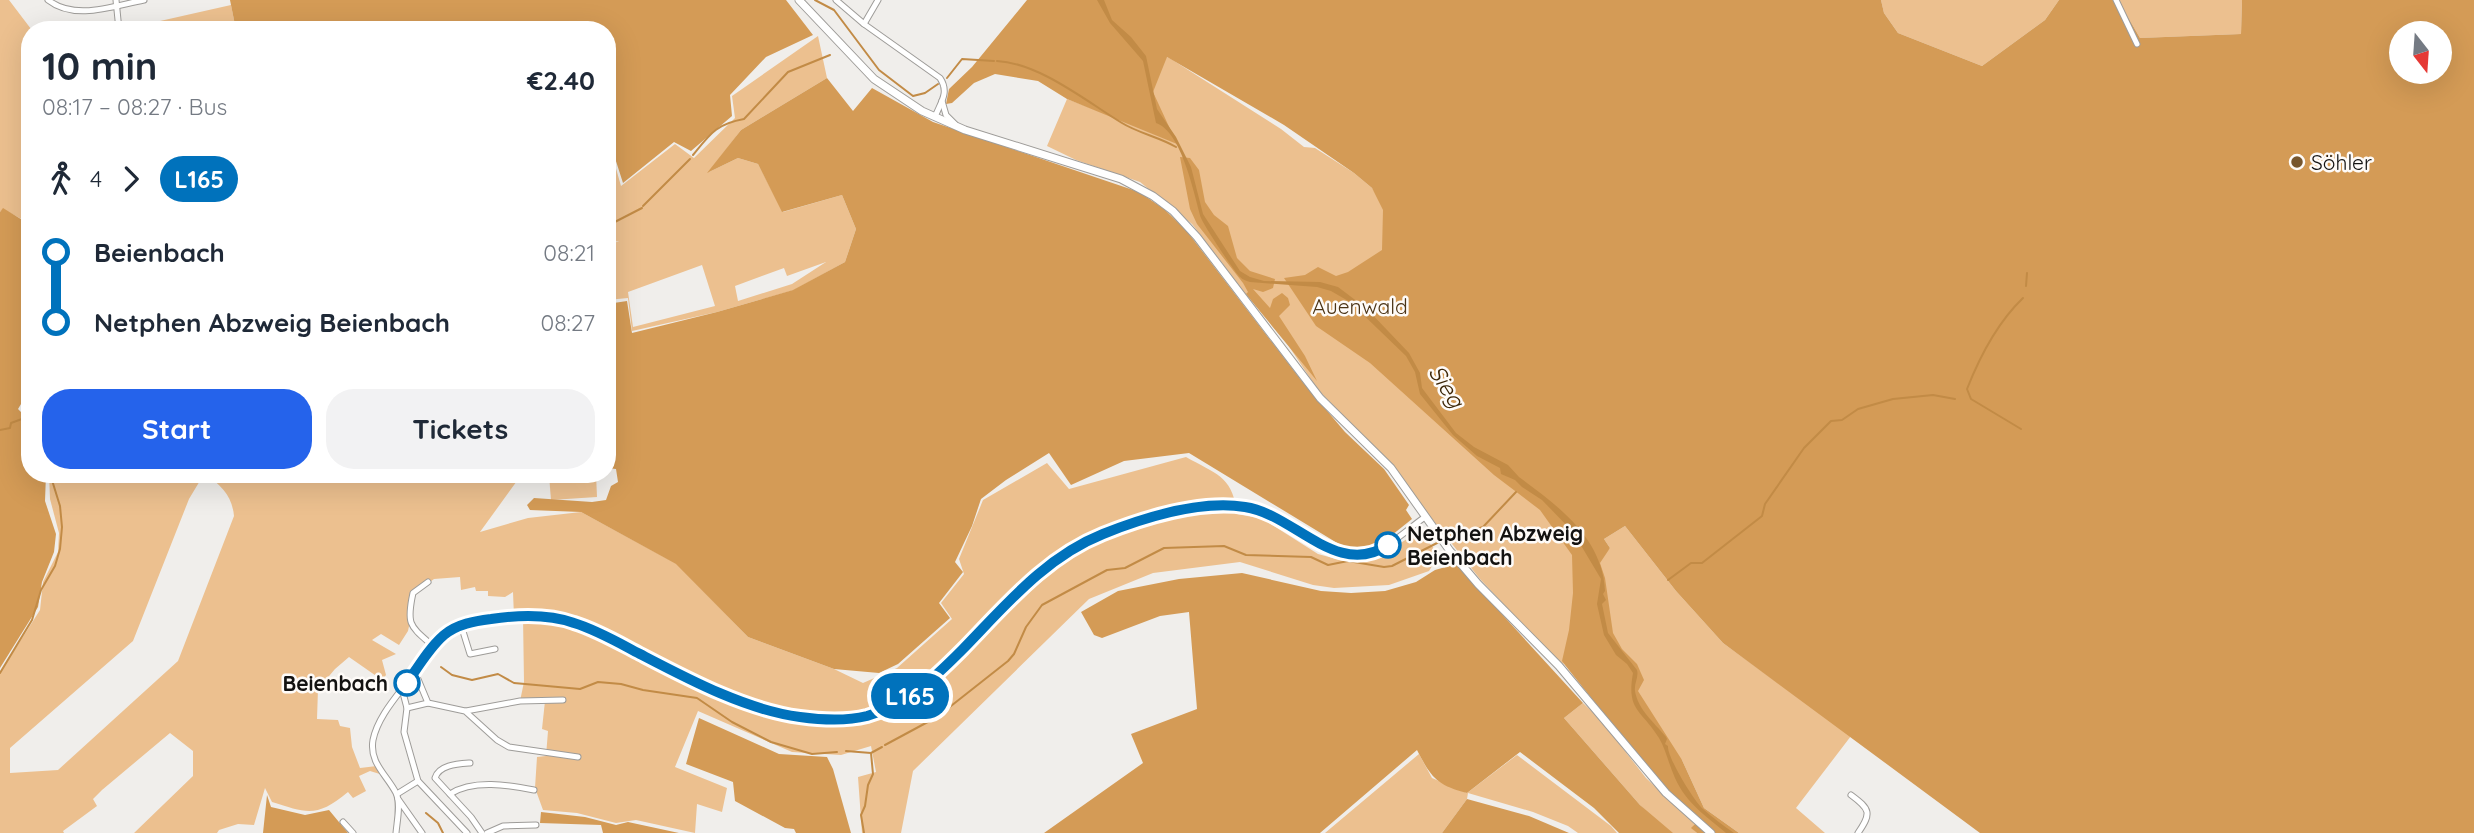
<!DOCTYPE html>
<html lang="en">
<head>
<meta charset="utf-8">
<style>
  body { margin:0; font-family:Quicksand,sans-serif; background:#f2f2f3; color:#1f2937; height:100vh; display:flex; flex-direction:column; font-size:26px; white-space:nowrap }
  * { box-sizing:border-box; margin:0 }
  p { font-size:23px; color:#747a83 }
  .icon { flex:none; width:38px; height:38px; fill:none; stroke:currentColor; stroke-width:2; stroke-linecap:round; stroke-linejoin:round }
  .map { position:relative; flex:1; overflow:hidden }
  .panel { position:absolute; left:21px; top:21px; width:595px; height:462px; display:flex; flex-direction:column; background:#fff; border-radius:28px; box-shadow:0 7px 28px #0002 }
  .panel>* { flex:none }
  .badge { padding:0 14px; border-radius:23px; font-size:24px; line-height:46px }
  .needle { width:46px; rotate:163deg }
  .controls { position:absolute; left:2389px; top:21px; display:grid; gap:14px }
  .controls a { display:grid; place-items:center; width:63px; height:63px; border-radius:50%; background:#fff; box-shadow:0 7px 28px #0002; font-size:35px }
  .map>.badge { position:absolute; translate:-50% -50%; box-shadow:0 0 0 4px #fff }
  .legs { display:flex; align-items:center; gap:10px; height:77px; padding:0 21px; font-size:23px }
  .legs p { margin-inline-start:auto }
  .summary { display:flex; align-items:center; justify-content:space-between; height:119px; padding:0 21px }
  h1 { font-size:38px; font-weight:700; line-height:52px }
  .primary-button { display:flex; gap:14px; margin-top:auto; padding:14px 21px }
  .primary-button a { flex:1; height:80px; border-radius:28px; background:#2563eb; color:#fff; font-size:28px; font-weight:700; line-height:80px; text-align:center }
  .primary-button a+a { background:#f2f2f3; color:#1f2937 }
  ul { padding:0 21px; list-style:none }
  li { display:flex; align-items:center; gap:24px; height:70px; font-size:26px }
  li i { display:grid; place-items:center; width:10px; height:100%; margin:0 9px; background:currentColor }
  li i::after { content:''; width:18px; height:18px; margin:-9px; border:5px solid; border-radius:50%; background:#fff }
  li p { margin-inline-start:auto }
  li:first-child i { background:linear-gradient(#0000 50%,currentColor 0) }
  li:last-child i { background:linear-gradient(currentColor 50%,#0000 0) }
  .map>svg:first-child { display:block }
  .green { fill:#ecc08f; fill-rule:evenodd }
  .forest { fill:#d49b56; fill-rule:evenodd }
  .water { fill:#c28b46 }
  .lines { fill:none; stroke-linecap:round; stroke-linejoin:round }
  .stream { stroke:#c28b46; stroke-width:2 }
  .minor-casing { stroke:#9e9c99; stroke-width:7 }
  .major-casing { stroke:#9e9c99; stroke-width:9 }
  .minor { stroke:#fff; stroke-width:5 }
  .major { stroke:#fff; stroke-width:7 }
  .line-1-casing { stroke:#fff; stroke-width:16 }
  .line-1 { stroke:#0072bc; stroke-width:10 }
  .poi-dot { fill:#77562d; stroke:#fefbf8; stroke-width:2.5 }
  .stop-1-dot { fill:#fff; stroke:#0072bc; stroke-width:3.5 }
  .labels { text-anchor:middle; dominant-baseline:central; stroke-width:5; stroke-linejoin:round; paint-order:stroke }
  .poi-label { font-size:21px; fill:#131211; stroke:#fefbf8; text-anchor:start }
  .park-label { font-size:21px; fill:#4c3416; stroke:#fefbf8 }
  .stop-label { font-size:21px; font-weight:bold; fill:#131211; stroke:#fefbf8; text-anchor:start }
  .water-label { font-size:23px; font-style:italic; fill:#3d2607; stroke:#fefbf8 }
</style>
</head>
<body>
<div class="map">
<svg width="2474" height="833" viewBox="0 0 2474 833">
  <rect width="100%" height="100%" fill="#f0eeeb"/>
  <g class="green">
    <polygon points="0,0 9,0 31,29 50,25 50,30 30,30 30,216 25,221 3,209 0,212"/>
    <polygon points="1051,0 1171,59 1281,129 1304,147 1315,148 1354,173 1372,188 1603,536 1602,557 1610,548 1604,539 1625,526 1676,591 1723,643 1851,736 1796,808 1825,833 1739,833 1704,808 1682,760 1619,732 1612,718 1587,686 1585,690 1564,664 1556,660 1480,579 1373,445 1318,390 1288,345 1244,292 1192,224 1140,182 1076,160 1047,146 1067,99 1101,112"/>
    <polygon points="1881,0 2059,0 2045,20 1982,66 1898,33 1884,13"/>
    <polygon points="2118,0 2242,0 2241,34 2140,38"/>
    <polygon points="231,5 236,30 123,30 129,28"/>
    <path d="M818,36L827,78L741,130L709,172L738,158L758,164L783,212L842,195L856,229L845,262L794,290L717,312L632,331L628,298L607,300V246L619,241L607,243V137L621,186L675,144L694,158L735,118L732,96ZM826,262L792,284L738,301L735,286L784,268L787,276ZM702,265L715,306L633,327L628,292Z"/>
    <path d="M1186,457C1216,474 1233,476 1237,514L1263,519L1318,554L1351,563L1381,555L1420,531L1439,555L1429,571L1389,585L1334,588L1313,585L1240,562L1153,573L1089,599L913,771L901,833H862L858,777L876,772L871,746L841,755L792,752L698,711L675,767L727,788L722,812L697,804L695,833L636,820L616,823L577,813L543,810L535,788L537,757L546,756L548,731L542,729L545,701H520L524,682L523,617H514L513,592L505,597L488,596V591H476L475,587L461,590L460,577L434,579L416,592L408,631L399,645L381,634L372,640L396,654L382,660L386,675L382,680L349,657L335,669L318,689L317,719L338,720L340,726L350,728L352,747L360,768L377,766L383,775L370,771L359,776L366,791L353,798L348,792C317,818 307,813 272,802L265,788L254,825L238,824L219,830L217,833H134L193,776V751L170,733L102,790L93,799L97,806L63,831L64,833H0V673L40,610L43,582L58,552L59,533L50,499L49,474H204L189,499L133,641L10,748V773L58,770L178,661L234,516C232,495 221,486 206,474H522L480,532L528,518L581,512L677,564L748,637L834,669L863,683L897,668L952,619L941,603L964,574L959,559L983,500L1047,463L1069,489Z"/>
    <polygon points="596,474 597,497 551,500 549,475"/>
    <polygon points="1583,703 1599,718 1646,778 1695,824 1692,828 1697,833 1668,833 1640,805 1564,718"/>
    <polygon points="1419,754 1432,778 1467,793 1517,755 1611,826 1617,833 1578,833 1568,826 1533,812 1468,793 1467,799 1442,833 1325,833"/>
  </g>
  <g class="forest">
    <polygon points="230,0 786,0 813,35 766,57 730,95 732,116 691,151 674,142 623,183 607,133 607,30 236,30"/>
    <path d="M1027,0H1881L1884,13L1898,33L1982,66L2045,20L2059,0H2118L2140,38L2241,34L2242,0H2474V833H1980L1723,643L1676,591L1625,526L1604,539L1610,548L1600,563L1605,578L1613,633L1622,649L1637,664L1644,680L1638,691L1682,760L1704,808L1739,833H1697L1691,828L1699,820L1657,781L1562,661L1569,630L1573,593L1572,555L1540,510L1494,475L1370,363L1316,326L1284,278L1305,275L1318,267L1336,276L1348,272L1382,250L1383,210L1372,188L1354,173L1284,125L1167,57L1153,92L1177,144L1067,99L1038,81L995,74L974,83L952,103L946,104L949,89L972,67ZM2401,33H2440V72H2401Z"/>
    <polygon points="827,78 853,111 872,88 933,122 1139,192 1164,209 1186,230 1301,380 1345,432 1384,469 1409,505 1406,510 1412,519 1377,547 1352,552 1189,453 1124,461 1071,485 1049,453 1006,480 981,499 972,526 955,562 963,572 939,603 950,618 898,664 879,673 834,669 748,637 676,564 581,512 530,510 527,505 534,498 592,502 606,500 611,486 618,482 616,469 607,468 607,304 627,301 632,333 717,312 793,290 845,262 856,229 842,195 782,212 758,164 738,158 707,173 741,130"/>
    <polygon points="1180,157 1190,158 1199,170 1205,202 1214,215 1228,226 1237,258 1250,271 1275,279 1273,288 1263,292 1253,289 1270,308 1273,299 1282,293 1288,298 1290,305 1279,316 1305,356 1317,381 1246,294 1248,292 1243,283 1197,224 1190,209"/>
    <polygon points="3,208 24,221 30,216 30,389 18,409 24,415 30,413 30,474 46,474 45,501 56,534 54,552 42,582 38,607 0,668 0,212"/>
    <path d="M1456,564L1583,703L1564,718L1640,805L1673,833H1619L1594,808L1520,752L1467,793C1436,785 1431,777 1417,750L1320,833H1044L1143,763L1131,734L1197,709L1189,612L1160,616L1102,638L1094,635L1081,612L1118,591L1179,579L1242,573L1321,591L1351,593L1385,591L1416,582L1435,570Z"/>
    <polygon points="699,718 779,754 827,757 833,769 851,833 796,833 794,829 785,828 735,801 733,782 686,764"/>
    <polygon points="267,795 271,807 305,815 329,810 348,833 263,833"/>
    <polygon points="1467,799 1529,816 1569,833 1442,833"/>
    <polygon points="541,812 585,817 616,825 628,822 679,833 603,833 601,825 540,823"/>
  </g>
  <path class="water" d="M1097,0H1104L1112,20L1131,37L1146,56L1157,109L1176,137L1191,167L1203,214L1240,271L1250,277L1264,281L1320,282L1338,287L1346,293L1367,309L1409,353L1420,373L1422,388L1456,433L1474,447L1508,465L1519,477C1557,505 1603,538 1605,591L1603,594L1606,600L1602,604L1608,633L1637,670C1639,677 1634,683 1635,691C1638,710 1654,722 1666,737L1667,739L1665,744L1668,746C1667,757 1694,801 1703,809C1712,817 1724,826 1734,833H1726C1706,816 1686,803 1675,778C1669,765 1666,750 1659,738C1642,710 1626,711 1633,673L1627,664L1616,655L1604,635L1597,604L1601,579L1573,532L1542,500L1522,487L1515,480L1501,474L1500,468L1477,456L1453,435L1420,394L1415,372L1406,356L1350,302L1331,291L1317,287L1250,282C1247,281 1243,280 1240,277C1235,273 1203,224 1201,218C1194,194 1182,132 1156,123L1143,61L1110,23Z"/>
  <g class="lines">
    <g class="stream">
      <polyline points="815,0 834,10 879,70 913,96 925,93 938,84"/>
      <path d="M997,61C1039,63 1086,101 1122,123C1138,133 1159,137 1176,147"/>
      <polyline points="947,78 962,59 994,61"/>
      <path d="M693,155C710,134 716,124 744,119L788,72L830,55"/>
      <polyline points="643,206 690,159"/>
      <polyline points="607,226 642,208"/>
      <polyline points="2026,286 2027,273"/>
      <path d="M2021,429L1971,399L1967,389C1980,356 1998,322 2023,298"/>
      <polyline points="0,430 10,428 11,423 30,416"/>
      <polyline points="1444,539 1483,527 1516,492"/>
      <polyline points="1668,580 1691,563 1702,563 1762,516 1765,504 1804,448 1831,421 1842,420 1858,409 1893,399 1933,395 1955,399"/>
      <polyline points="441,667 452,675 472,680 498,674 514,683 580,689 598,682 621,684 643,690 697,698 732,722 771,742 812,754 837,752"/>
      <polyline points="0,673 32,620 41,590 55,566 60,549 62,527 60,506 51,477"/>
      <polyline points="885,745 937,717 1008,661 1014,654 1026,627 1042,605 1107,570 1125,568 1164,548 1224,546 1246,555 1311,557 1328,565 1348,561 1384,567 1392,566 1439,542"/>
      <polyline points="846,751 871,753 882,747"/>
      <polyline points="426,813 438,823 443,833"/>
      <polyline points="864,833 861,815 865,806 868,785 873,774 871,753"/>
    </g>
    <g class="minor-casing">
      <g id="minor">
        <path d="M48,0C75,21 113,6 144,0"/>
        <polyline points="116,0 119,30"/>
        <path d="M836,0L864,24L940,78C950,93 940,103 935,117"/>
        <polyline points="2116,0 2137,44"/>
        <polyline points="864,24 878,0"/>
        <polyline points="942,101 946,115 955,124"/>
        <path d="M428,582L413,593C406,625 410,626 433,646"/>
        <polyline points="461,625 470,654 495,649"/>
        <polyline points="415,672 428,703 465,711 497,740 509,747 578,757"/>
        <polyline points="402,689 407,708 404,732 418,781 467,833"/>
        <polyline points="407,708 428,703"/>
        <polyline points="466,711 520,701 563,700"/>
        <path d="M470,763C457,764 439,765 435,778L471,817L482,833"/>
        <polyline points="397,794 418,781"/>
        <path d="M450,794C473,779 509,785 534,790"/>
        <path d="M1851,795C1870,809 1872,813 1858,833"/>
        <polyline points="398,799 422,833"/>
        <polyline points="343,822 353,833"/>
        <path d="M396,833C397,821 401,804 396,793C387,775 369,763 373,740C378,715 400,693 414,673C424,659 433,642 448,632C478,613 538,613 572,622C601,630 629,648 656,662C691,680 728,697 766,709C793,718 823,720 851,718C930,713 997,603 1058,558C1093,532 1139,519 1182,511C1204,507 1232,502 1254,509C1287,520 1328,560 1363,555C1387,551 1406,530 1425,517"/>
        <polyline points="487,833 503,826 536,825"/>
      </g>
    </g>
    <g class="major-casing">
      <polyline id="major" points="799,0 874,79 922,111 965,130 1121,179 1153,196 1173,211 1197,237 1320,398 1391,468 1450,551 1478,584 1559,666 1666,793 1711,833"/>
    </g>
    <use href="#minor" class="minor"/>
    <use href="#major" class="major"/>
  </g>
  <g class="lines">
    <g class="line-1-casing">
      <path id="line-1" d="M407,683C418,667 429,648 444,635C457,624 475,621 491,619C518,615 549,614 574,623C597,630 619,643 640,654C688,679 746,710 800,717C822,720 847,721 867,716C907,705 934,678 962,650C1005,606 1045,557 1103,534C1143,518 1201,500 1245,507C1294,514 1337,579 1388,545"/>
    </g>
    <use href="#line-1" class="line-1"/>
  </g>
  <circle class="poi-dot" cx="2297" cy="162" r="7"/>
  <g class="stop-1-dot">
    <circle cx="1388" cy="545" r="12"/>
    <circle cx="407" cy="683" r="12"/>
  </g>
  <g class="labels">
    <g class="poi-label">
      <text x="2311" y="162">Söhler</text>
    </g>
    <g class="park-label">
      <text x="1360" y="306">Auenwald</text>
    </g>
    <g class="stop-label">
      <text x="1407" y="533">Netphen Abzweig<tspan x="1407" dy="24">Beienbach</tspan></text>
      <text x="388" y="683" text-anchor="end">Beienbach</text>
    </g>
    <g class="water-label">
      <text transform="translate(1447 386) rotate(58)">Sieg</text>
    </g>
  </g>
</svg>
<div class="controls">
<a><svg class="needle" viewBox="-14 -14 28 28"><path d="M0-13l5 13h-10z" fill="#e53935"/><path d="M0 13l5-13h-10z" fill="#747a83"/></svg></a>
</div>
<b class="badge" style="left:910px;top:696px;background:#0072bc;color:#fff">L165</b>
<section class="panel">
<div class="summary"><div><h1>10 min</h1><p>08:17 – 08:27 · Bus</p></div><b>€2.40</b></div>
<div class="legs"><svg class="icon" aria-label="walk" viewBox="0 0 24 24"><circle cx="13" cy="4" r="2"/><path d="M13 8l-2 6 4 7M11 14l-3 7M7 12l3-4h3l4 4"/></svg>4<svg class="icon" aria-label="forward" viewBox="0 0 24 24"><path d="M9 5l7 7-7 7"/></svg><b class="badge" style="background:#0072bc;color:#fff">L165</b></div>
<ul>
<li><i style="color:#0072bc"></i><b>Beienbach</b><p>08:21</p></li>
<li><i style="color:#0072bc"></i><b>Netphen Abzweig Beienbach</b><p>08:27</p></li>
</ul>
<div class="primary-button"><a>Start</a><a>Tickets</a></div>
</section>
</div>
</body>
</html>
